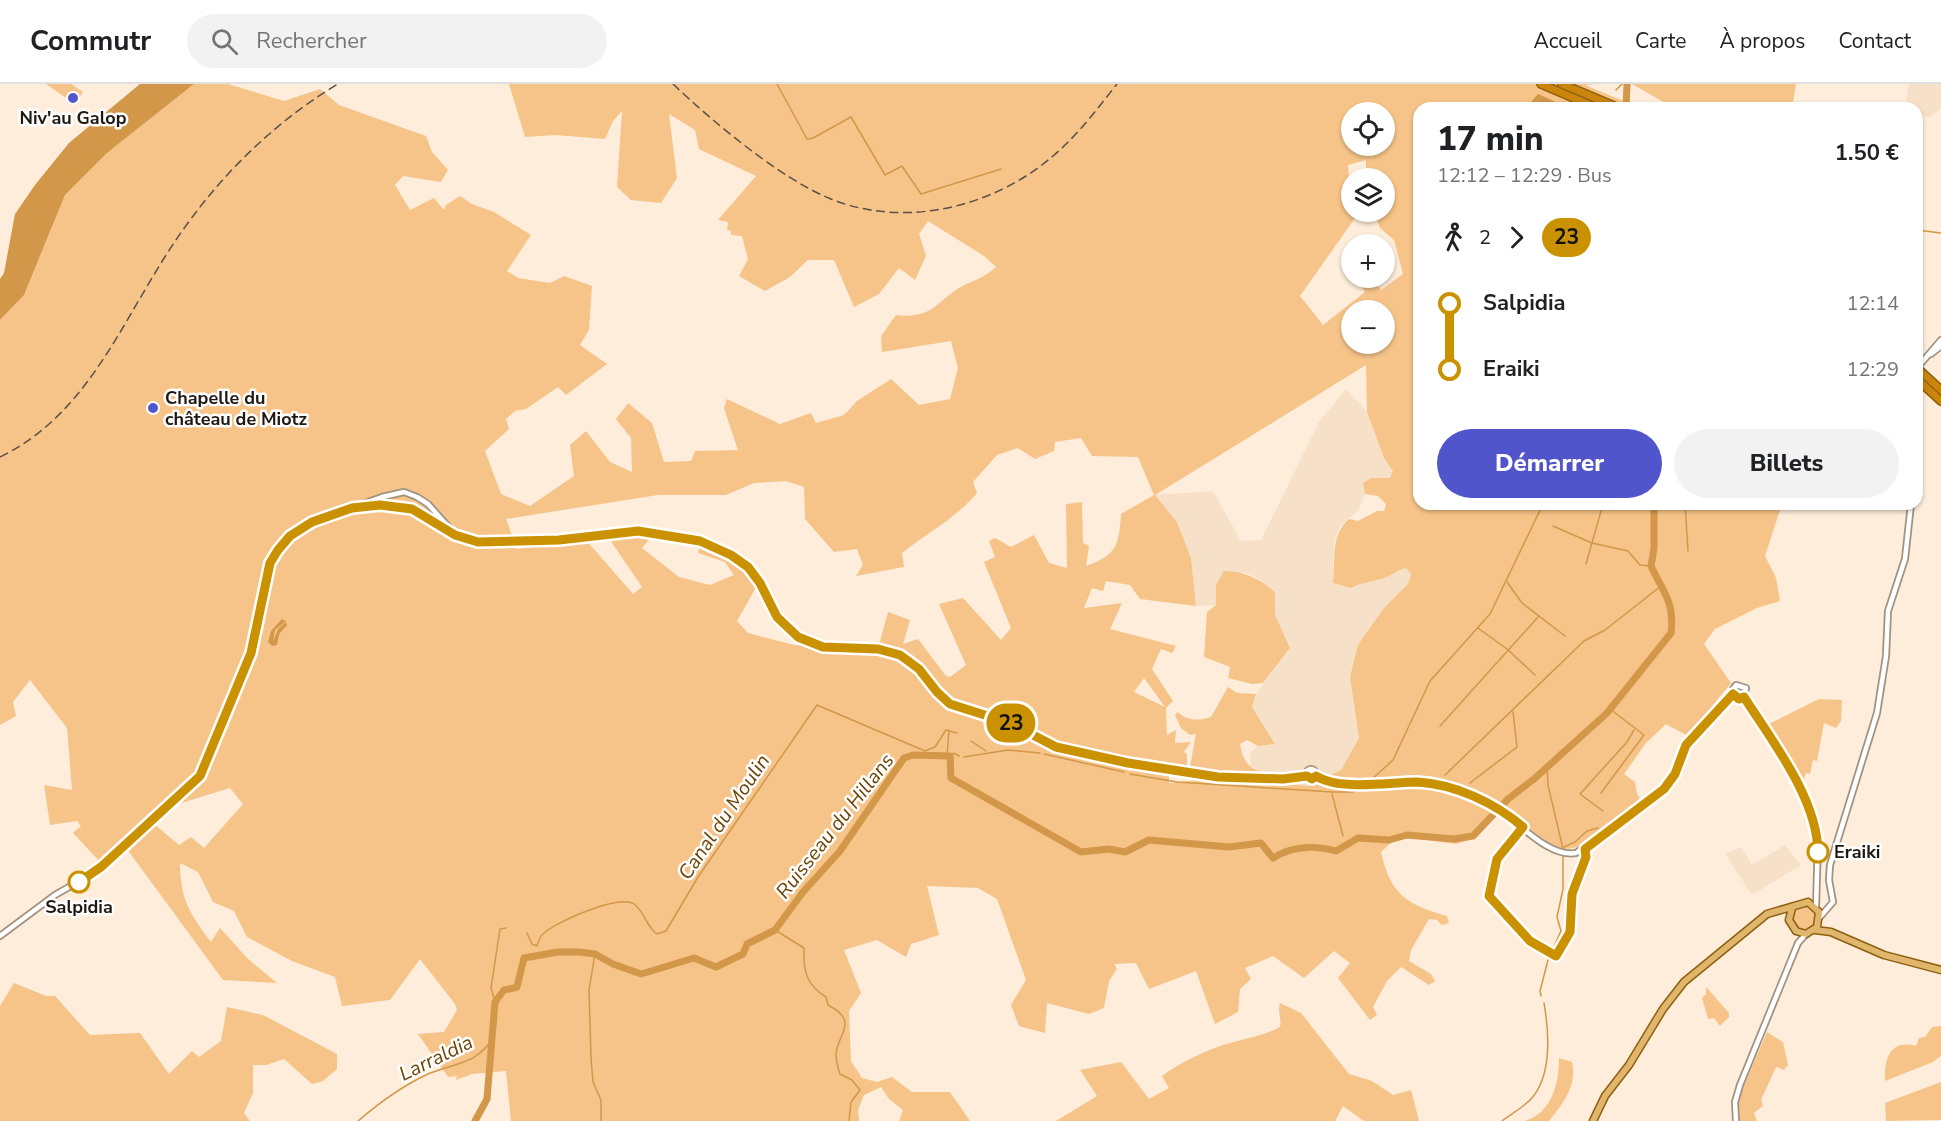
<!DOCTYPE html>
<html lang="fr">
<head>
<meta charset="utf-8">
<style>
  body { margin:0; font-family:"Nunito Sans",sans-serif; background:#f2f2f2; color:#202124; height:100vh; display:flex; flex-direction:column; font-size:22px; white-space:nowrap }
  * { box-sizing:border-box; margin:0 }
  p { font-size:20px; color:#757577 }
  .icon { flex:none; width:33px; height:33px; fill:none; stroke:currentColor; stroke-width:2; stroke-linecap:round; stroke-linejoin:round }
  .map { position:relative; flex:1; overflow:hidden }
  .panel { position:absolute; left:1413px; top:18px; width:510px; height:408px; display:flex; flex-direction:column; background:#fff; border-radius:18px; box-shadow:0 2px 4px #0004 }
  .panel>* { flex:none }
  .badge { padding:0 12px; border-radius:20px; font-size:21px; line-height:39px }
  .controls { position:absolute; left:1341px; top:18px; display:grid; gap:12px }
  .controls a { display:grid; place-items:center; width:54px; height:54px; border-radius:50%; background:#fff; box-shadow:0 2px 4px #0004; font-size:30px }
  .map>.badge { position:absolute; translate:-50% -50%; box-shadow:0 0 0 3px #fff }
  .legs { display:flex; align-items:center; gap:9px; height:66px; padding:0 24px; font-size:20px }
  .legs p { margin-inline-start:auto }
  .overview { display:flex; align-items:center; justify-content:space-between; height:102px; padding:0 24px }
  h1 { font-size:33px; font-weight:800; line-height:45px }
  .cta { display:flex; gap:12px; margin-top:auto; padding:12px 24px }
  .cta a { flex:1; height:69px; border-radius:36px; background:#5155cc; color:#fff; font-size:24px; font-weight:800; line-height:69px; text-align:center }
  .cta a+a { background:#f2f2f2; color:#202124 }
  ul { padding:0 24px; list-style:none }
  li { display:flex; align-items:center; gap:21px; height:66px; font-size:22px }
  li i { display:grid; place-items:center; width:9px; height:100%; margin:0 8px; background:currentColor }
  li i::after { content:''; width:15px; height:15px; margin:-8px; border:4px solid; border-radius:50%; background:#fff }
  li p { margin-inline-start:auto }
  li:first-child i { background:linear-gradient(#0000 50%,currentColor 0) }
  li:last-child i { background:linear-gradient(currentColor 50%,#0000 0) }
  header { display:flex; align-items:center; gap:36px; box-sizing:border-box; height:84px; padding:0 30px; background:#fff; border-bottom:2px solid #e0e0e0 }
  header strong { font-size:28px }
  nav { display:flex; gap:33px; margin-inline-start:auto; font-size:21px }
  .search { width:420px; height:54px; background:#f2f2f2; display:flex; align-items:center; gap:15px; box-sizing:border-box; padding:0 21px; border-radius:33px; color:#757577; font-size:22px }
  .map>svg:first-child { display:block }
  .built { fill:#f6e0c7 }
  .green { fill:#f6c488; fill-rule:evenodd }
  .water { fill:#d29749 }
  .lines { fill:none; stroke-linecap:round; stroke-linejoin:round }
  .stream { stroke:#d29749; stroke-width:1.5 }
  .river { stroke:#d29749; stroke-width:7 }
  .minor-casing { stroke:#a19280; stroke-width:8 }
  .major-casing { stroke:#8e5f0e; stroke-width:9 }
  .highway-casing { stroke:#8e5f0e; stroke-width:10 }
  .minor { stroke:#fff; stroke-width:4.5 }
  .major { stroke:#e0b66d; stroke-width:6 }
  .highway { stroke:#cb850c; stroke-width:7 }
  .rail { stroke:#595047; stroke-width:1.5; stroke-dasharray:9 4.5; stroke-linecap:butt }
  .line-1-casing { stroke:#fff; stroke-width:14 }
  .line-1 { stroke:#ca9200; stroke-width:9 }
  .poi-dot { fill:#5155cc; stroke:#fdfdfd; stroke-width:2 }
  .stop-1-dot { fill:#fff; stroke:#ca9200; stroke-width:3 }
  .labels { text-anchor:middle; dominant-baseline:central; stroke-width:5; stroke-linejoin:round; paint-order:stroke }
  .poi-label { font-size:18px; font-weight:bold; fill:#1e1812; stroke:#fdfdfd }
  .stop-label { font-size:18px; font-weight:bold; fill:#1e1812; stroke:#fdfdfd; text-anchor:start }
  .water-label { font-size:20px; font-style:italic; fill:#6b4403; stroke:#fdfdfd }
</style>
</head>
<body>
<header>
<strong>Commutr</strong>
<div class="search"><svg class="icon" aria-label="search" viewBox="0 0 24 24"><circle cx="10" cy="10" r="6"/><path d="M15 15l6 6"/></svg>Rechercher</div>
<nav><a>Accueil</a><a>Carte</a><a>À propos</a><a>Contact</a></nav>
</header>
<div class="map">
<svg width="1941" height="1037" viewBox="0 0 1941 1037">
  <rect width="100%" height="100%" fill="#feedda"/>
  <g class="built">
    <polygon points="1909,0 1941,0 1941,24 1930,33 1917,31 1917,24 1905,24"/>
    <polygon points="1346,305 1367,328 1384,374 1393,386 1391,394 1371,394 1363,399 1365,410 1359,426 1340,442 1334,460 1333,499 1351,504 1365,496 1384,494 1396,487 1406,484 1411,490 1408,500 1379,532 1350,593 1359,654 1341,686 1307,702 1263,697 1261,687 1251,683 1250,669 1258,662 1275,660 1252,623 1256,610 1290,564 1275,531 1275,508 1256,493 1243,488 1216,501 1216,521 1196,522 1191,474 1177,438 1154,411 1213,407 1241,457 1261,456 1319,338"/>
    <polygon points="1785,761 1801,781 1752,811 1725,770 1741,763 1752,781"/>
  </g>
  <g class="green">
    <polygon points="46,0 71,0 83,8 75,20"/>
    <path d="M194,0H228L284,17L320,5L339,21L426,52L432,68L448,86L441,98L403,92L395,101L410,126L434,114L444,126L446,121L460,112L472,120L494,128L531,151L507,187L518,194L550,199L564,192L592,202L589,246L580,261L607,280L566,311L558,303L526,325L515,327L506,335L509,345L485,367L501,410L530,422L574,392L570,361L586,347L610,378L632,388L631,354L616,335L628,319L652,339L664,378L691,377L695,367L738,366L724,324L727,315L780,340L811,329L816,339L844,331L857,317L891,295L919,321L950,315L958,284L951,257L882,268L881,252L896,231C932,235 934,220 959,204C975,195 981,196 996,183L984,172L928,137L919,150L926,172L915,196L899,184L879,210L854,223L834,176H808L790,193L765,207L739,192L748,175L742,152L731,151V147L727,146L728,138L718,136L756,92L699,65L695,46L669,30L677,94L661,119L631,116L617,103L622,27L613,37L605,55L556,51L525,53L509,0H1594L1585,1L1640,24H1419V420H1782L1765,472L1776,494L1780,517L1757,524L1715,545L1704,560L1731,599L1688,652L1666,640L1646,659L1624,690L1635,698L1637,710L1642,718C1621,734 1583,774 1555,763C1543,758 1517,733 1503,724L1475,754L1456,760L1405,753L1393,757L1381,768C1390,810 1407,821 1447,832L1449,839L1442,841L1437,836L1429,835L1411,866L1409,877L1431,890L1435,897L1429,901L1401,883L1387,897L1373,923L1377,931L1370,936L1338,894L1350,879L1334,867L1304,894L1273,872L1245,884L1251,895L1240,905L1238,928L1215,940L1196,887L1149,905L1136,879L1114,880L1117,885L1109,897L1104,924L1089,930L1047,919L1045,949L1019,942L1011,921L1026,896L997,815L978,804L927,802L939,851L911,860L906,873L877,856L844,866L861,909L849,927L851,977L862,994L877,998L892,993L912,1008H950L970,1037H899L903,1026L889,1015L881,1003L864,1011L858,1026L859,1037H511L506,987L472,990L456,996L457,992L448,993L418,950L444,948L457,926L455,920L420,875L390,916L342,922L335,893L292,877L247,853L234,827L213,818L198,788L180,779C180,815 190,830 211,858L220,844L248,875L277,899L223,896L127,765L101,779L73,749L81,742L77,737L50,741L44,701L72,706L67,644L30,596L13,618L16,632L0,641V236L24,211L65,111L107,69ZM1352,28H1384V62H1352ZM1366,76V94H1384V128H1374L1380,144L1394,156L1403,190L1381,206L1374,194H1356L1365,208L1323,241L1300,212L1355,134L1354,128H1352L1348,81ZM1352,226H1384V260H1352ZM1366,281L1367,328L1384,374L1393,387L1390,394H1371L1363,399L1365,410L1378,412L1386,420L1384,427H1377L1358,437L1349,435C1330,451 1336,476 1333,499L1351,504C1362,498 1372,498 1384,494C1392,491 1397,486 1406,484L1411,490L1408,500L1384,524L1358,561L1350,593L1359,654L1341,686L1307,702L1227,693L1169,699V683L1180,685L1187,683V670L1184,668L1191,658L1175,659L1176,646L1167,651L1166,624L1173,617L1152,585L1161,565L1172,569L1176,562L1110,545L1122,519L1084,524L1092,504L1103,507L1106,497L1130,501L1140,515L1196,522L1191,474L1177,438L1155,411ZM1081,354L1092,372L1138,373L1154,411L1121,430C1119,461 1117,471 1086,482L1089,462L1083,459L1082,418L1066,420L1067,484L1049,479L1034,451L1011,463L995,454L989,457L995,473L984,478L1011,544L1001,556L963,514L939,520L966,581L950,593L946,592L918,555L903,560L910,536L888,528L877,568L794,561L748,549L737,537L755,505L744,480L702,457L698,469L725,478L734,491L710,501L679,493L642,464L651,453L648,450L608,453L642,503L633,510L586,456L517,465L506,435L658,411H726L754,399L786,397L804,403L805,435L834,468L857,465L863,481L856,492L904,483L902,469C927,449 956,434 977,409L973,398L997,371L1018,364L1035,375L1054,367L1055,358ZM1144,594L1165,623L1134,608ZM230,704L243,720L204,764L191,753L179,761L154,740L178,720Z"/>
    <polygon points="1632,0 1796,0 1792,24 1674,24"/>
    <path d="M1224,487C1246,488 1258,494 1275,508V531L1290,564L1263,599L1252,600L1228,594L1230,583L1204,573L1207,528L1216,521V501Z"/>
    <path d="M1228,603L1237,609L1256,610L1252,623L1275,660L1258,662L1247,656L1240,660C1242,672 1247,685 1261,687L1258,691L1208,689L1190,683L1196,650L1190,651L1181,644L1175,631L1177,628C1188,637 1198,637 1211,633Z"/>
    <polygon points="1819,615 1842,616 1841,637 1836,644 1824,639 1817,677 1813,676 1810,690 1806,689 1804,695 1769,640"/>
    <circle cx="1805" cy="834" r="13"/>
    <polygon points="14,899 46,912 55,912 90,951 140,949 169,990 192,967 199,973 221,957 227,923 263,931 337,970 337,985 323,997 312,1000 284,975 266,981 253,981 253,1009 244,1029 250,1037 0,1037 0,922"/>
    <polygon points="1706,903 1729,929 1729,933 1720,942 1714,934 1708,935 1702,914 1706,910"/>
    <path d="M1280,919L1301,929L1349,990L1372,997L1393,1011L1411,1006L1419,1037H1364L1343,1022L1335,1037H1056L1097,1012L1080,986L1121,978L1149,1015L1169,1004L1162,992C1181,978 1208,965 1230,959C1248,954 1263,952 1280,943C1282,934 1277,928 1280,919Z"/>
    <path d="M1941,942V972L1933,978L1885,997C1884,975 1890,955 1916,962L1919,954L1925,953L1932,943Z"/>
    <polygon points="1767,948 1783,958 1788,981 1784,986 1776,983 1761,1016 1763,1022 1754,1029 1757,1037 1739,1037 1739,1013"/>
    <path d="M1559,974L1572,978C1578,1001 1562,1021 1549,1037H1524C1552,1030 1559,999 1559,974Z"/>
    <polygon points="1941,998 1941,1036 1886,1037 1885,1019"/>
  </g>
  <g class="water">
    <polygon points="140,0 194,0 107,69 65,111 24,211 0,236 0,195 4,189 15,130 35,101 69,59"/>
    <polygon points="1538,10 1569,24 1546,24 1531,18"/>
    <polygon points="282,535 286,537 275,546 273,558 278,545 286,538 287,541 279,550 277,561 272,562 268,558 271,547"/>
  </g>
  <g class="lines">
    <g class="stream">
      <polyline points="777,0 807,55 813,54 851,33 885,91 902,82 921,110 1001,85"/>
      <polyline points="1616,6 1622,0"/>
      <polyline points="1917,146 1941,149"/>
      <polyline points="1685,420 1688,467"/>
      <polyline points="1553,442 1592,459 1628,467 1640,481 1651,482"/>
      <polyline points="1586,480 1603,420"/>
      <polyline points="1507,498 1522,519 1565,552"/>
      <polyline points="1478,544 1507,565 1535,591"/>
      <polyline points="1440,642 1539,532"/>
      <polyline points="971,657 986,667"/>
      <polyline points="1044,670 1124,688"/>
      <polyline points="947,672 949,646"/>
      <polyline points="950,672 954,669 959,672"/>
      <polyline points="964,673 1008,666 1040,669"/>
      <polyline points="1547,683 1548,701 1563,765"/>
      <polyline points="1130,690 1177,698 1332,708 1353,708 1365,700"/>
      <polyline points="1445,691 1584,557 1605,546 1661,502"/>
      <polyline points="1371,696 1393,676 1430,597 1490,530 1543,420"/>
      <polyline points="1470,699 1517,663 1513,628"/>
      <polyline points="1601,709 1644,651 1610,625"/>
      <polyline points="1332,710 1343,752"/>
      <polyline points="1603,727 1580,710 1627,658 1634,646"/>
      <polyline points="1564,763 1575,758 1587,747 1598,744"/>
      <path d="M775,846L804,864C803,886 806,901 826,913L828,921C861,938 836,951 836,971C836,977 838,984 840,990L852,996L860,1006L851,1018L849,1037"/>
      <path d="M527,849L532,860L537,862C538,859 540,852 543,850C555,838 619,810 634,820C644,827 646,842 657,850L666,847L698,793L817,621L925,667L935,663L946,646L957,649"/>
      <polyline points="1552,867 1561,847 1557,833 1563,805 1563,771"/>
      <polyline points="595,870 589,906 591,974 593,998 601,1016 601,1037"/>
      <polyline points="1541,912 1540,907 1549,872"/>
      <polyline points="495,918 491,904 500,845 506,844"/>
      <path d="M358,1037C379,1019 402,1002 428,990C456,978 475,982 494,953"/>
      <path d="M1502,1037C1511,1030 1524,1023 1532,1014C1552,990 1549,948 1544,919"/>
    </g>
    <g class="river">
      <polyline points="1626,24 1627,0"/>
      <path d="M517,903L524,874L558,868H579L595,870L613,880L641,890L694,874L716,883L743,870L747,860L775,846L803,808L840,767L904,674L913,671L950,672L951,694L1081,768L1109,765L1125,768L1149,756L1229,763L1261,759L1273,774C1292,762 1315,761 1336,767L1358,754L1389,756L1407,751L1454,755L1473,752L1508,715L1534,695L1607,629L1671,549C1675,518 1663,508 1651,482L1654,464V420"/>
      <polyline points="475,1037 487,1015 495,918 504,906 514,904"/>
    </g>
    <g class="minor-casing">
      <g id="minor">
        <polyline points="1931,270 1941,262"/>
        <polyline points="1917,284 1941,256"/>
        <path d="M352,424C372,422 394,418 414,426C437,436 454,455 480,458C490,459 501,457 511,457C527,457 543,457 558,456C616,453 656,437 713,463C731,470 748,480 759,497C771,517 776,538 797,552C828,573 866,556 899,570C923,581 930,607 951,620C967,629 985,630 1001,635C1023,643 1041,658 1063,665C1107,679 1266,706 1307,692"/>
        <polyline points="1744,613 1734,612 1733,605 1736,601 1746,604 1744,613 1780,666 1815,740 1818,755 1816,823"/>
        <circle cx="1311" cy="690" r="5"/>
        <path d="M1316,692L1331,698C1388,701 1432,693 1486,718C1514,731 1545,774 1576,769L1664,705L1675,690L1686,661L1733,610"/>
        <polyline points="1820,833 1833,818 1829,796 1830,781 1877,629 1886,572 1888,527 1905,475 1911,420"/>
        <polyline points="0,852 55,811 97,787 200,692 251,569 270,479 290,452 312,438 382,413 404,408 417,413 428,420 452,447"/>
        <polyline points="1736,1037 1735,1018 1740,1001 1798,859 1806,850"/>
      </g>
    </g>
    <g class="major-casing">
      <g id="major">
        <polyline points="1815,846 1831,848 1884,871 1941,886"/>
        <polyline points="1593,1037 1605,1012 1629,981 1663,925 1684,898 1767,830 1808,818 1819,828 1817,843 1806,850 1796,847 1789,836 1792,824"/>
      </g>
    </g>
    <g class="highway-casing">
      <g id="highway">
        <polyline points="1541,0 1597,24"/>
        <polyline points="1562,0 1619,24"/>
        <polyline points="1917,284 1941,306"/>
        <polyline points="1917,295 1941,317"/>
      </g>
    </g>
    <use href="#minor" class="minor"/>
    <use href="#major" class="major"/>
    <use href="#highway" class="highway"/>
    <g class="rail">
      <path d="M673,0C713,38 781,95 831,115C905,145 994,123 1053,72C1078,51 1097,25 1117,0"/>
      <path d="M0,373C85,332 119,244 168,168C211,101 269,41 338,0"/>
    </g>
  </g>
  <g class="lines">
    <g class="line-1-casing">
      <path id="line-1" d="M79,798L101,783L200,692L251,569L270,479L278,466L290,452L312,438L352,424L380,421L412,425L455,451L478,458L559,456L638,447L700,457L731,471L748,483L760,499L777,533L798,553L823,563L878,565L900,571L919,585L937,608L950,620L1010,639L1056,663L1128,679L1218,693L1283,695L1307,692L1312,695L1316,692C1339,707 1390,698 1417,698C1455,700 1495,719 1523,743L1497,775L1489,812L1530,857L1556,872L1570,848L1572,810L1586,773L1585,765L1664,705L1675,690L1686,661L1733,610L1739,615L1744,613C1772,657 1817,714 1818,768"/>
    </g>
    <use href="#line-1" class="line-1"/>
  </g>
  <g class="poi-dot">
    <circle cx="73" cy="14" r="6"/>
    <circle cx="153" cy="324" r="6"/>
  </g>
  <g class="stop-1-dot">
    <circle cx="1818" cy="768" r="10"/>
    <circle cx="79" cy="798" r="10"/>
  </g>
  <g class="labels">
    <g class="poi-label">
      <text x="73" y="34">Niv'au Galop</text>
      <text x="165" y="314" text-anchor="start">Chapelle du<tspan x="165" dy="21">château de Miotz</tspan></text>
    </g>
    <g class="stop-label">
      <text x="1834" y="768">Eraiki</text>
      <text x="79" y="823" text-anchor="middle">Salpidia</text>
    </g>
    <g class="water-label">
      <text transform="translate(724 733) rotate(-56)">Canal du Moulin</text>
      <text transform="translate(835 742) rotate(-52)">Ruisseau du Hillans</text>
      <text transform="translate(436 974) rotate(-26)">Larraldia</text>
    </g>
  </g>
</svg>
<div class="controls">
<a><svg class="icon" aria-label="locate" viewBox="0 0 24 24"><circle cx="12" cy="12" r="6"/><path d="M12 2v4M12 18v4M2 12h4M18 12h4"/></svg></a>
<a><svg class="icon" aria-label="layers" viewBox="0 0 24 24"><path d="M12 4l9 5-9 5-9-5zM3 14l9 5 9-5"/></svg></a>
<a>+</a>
<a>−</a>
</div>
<b class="badge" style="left:1011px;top:639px;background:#ca9200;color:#111">23</b>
<section class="panel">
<div class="overview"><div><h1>17 min</h1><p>12:12 – 12:29 · Bus</p></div><b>1.50 €</b></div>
<div class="legs"><svg class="icon" aria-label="walk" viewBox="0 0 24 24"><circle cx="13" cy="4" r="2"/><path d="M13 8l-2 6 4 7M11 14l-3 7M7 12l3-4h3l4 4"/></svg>2<svg class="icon" aria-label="forward" viewBox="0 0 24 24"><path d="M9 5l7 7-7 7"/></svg><b class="badge" style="background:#ca9200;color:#111">23</b></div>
<ul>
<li><i style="color:#ca9200"></i><b>Salpidia</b><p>12:14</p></li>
<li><i style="color:#ca9200"></i><b>Eraiki</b><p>12:29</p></li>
</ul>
<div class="cta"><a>Démarrer</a><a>Billets</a></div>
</section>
</div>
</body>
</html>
